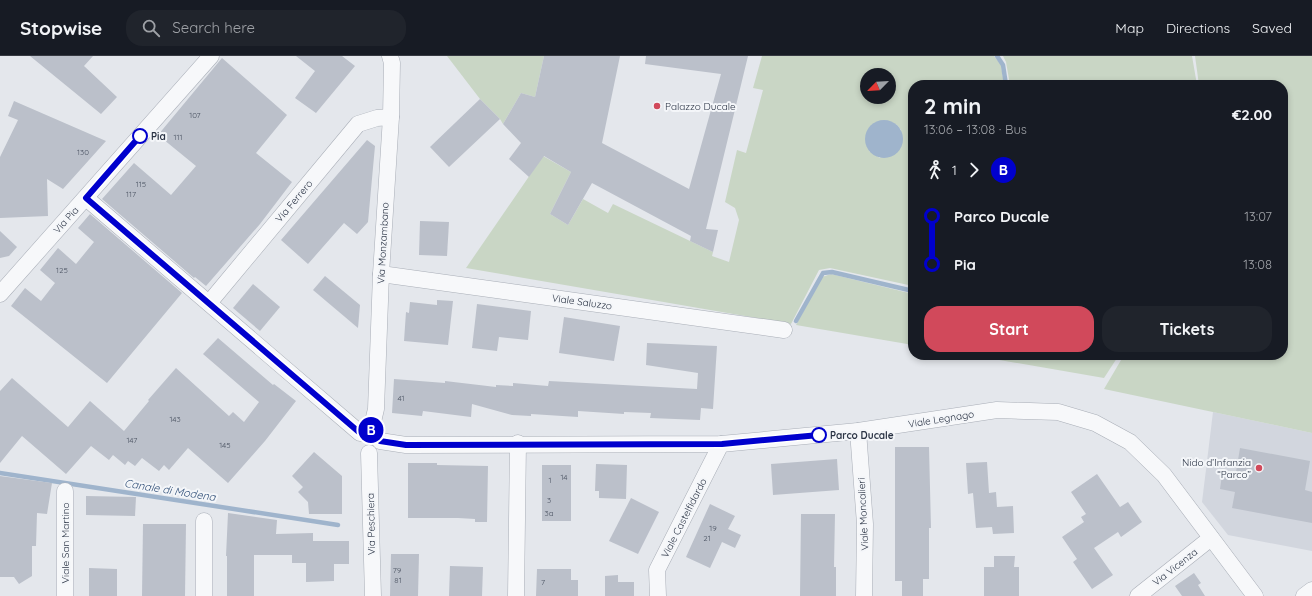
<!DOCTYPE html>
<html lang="en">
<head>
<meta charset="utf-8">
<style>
  body { margin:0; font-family:Quicksand,sans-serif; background:#20242c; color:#f1f3f6; height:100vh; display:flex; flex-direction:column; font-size:15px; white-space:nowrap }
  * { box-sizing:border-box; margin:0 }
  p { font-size:13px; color:#9ea1a6 }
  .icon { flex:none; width:22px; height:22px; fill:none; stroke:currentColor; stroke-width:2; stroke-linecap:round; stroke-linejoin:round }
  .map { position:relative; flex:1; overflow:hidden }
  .panel { position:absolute; left:908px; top:24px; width:380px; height:280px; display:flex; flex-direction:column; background:#171b24; border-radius:16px; box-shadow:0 2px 6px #0003 }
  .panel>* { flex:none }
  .badge { padding:0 8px; border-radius:13px; font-size:14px; line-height:26px }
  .needle { width:26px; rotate:246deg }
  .fabs { position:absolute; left:860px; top:12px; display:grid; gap:8px }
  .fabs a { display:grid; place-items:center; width:36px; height:36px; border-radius:50%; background:#171b24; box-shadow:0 2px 6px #0003; font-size:20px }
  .map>.badge { position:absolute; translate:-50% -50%; box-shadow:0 0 0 2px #fff }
  .legs { display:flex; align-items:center; gap:6px; height:44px; padding:0 16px; font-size:13px }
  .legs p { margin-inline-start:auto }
  .head { display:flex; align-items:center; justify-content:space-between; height:68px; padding:0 16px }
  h1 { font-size:22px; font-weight:700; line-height:30px }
  .primary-button { display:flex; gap:8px; margin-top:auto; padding:8px 16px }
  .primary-button a { flex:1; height:46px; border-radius:16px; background:#d1495b; color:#fff; font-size:16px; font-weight:700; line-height:46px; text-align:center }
  .primary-button a+a { background:#20242c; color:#f1f3f6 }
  ul { padding:0 16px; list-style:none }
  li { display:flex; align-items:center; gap:14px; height:48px; font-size:15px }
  li i { display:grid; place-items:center; width:6px; height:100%; margin:0 5px; background:currentColor }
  li i::after { content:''; width:10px; height:10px; margin:-5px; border:3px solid; border-radius:50%; background:#171b24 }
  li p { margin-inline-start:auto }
  li:first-child i { background:linear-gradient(#0000 50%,currentColor 0) }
  li:last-child i { background:linear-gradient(currentColor 50%,#0000 0) }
  header { display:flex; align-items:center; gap:24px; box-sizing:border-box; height:56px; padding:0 20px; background:#171b24; border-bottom:1px solid #363941 }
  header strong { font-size:19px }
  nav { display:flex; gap:22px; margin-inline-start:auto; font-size:14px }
  .search { width:280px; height:36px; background:#20242c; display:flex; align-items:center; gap:10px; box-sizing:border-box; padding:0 14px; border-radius:16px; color:#9ea1a6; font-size:15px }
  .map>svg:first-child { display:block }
  .built { fill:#d2d6de }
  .green { fill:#c9d6c5; fill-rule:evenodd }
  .water { fill:#9fb4cc }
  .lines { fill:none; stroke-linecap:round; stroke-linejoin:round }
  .stream { stroke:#9fb4cc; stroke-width:4.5 }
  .building { fill:#bbc0ca }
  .street-casing { stroke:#a9aeb7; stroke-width:17 }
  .street { stroke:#f7f8fa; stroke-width:16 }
  .line-1-casing { stroke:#fff; stroke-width:9 }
  .line-1 { stroke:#0000cd; stroke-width:6 }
  .poi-dot { fill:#d1495b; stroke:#f4f6f9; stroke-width:1.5 }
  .stop-1-dot { fill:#fff; stroke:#0000cd; stroke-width:2 }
  .labels { text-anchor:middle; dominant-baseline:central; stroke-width:4; stroke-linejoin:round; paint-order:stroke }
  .number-label { font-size:8px; fill:#4f5766 }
  .poi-label { font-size:10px; fill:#2b3445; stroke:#f4f6f9; text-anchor:start }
  .stop-label { font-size:10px; font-weight:bold; fill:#2b3445; stroke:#f4f6f9; text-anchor:start }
  .street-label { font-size:10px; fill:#2b3445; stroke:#f4f6f9 }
  .water-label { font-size:11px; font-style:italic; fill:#34527a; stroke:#f4f6f9 }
</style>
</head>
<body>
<header>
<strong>Stopwise</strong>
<div class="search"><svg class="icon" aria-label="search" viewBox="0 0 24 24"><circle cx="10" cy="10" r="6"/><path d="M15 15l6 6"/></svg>Search here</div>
<nav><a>Map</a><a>Directions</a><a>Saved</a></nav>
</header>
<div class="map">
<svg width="1312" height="540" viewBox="0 0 1312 540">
  <rect width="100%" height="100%" fill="#e4e7ec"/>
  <polygon class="built" points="1213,356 1312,377 1312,495 1228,479 1202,446"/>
  <g class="green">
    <polygon points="447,0 544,0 535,41 521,37 503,68 500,63 480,43"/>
    <path d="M762,0H994L1001,9L1004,29H913V230L830,212L819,214L791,268L466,212L543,100L571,116L550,158L568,169L583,143L608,157L613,148L713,196L712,200L729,206L739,164L735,152L725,146L737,94L746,97L763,34L753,32ZM867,19H889V41H867ZM891,66L897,69L901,74L880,102L869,95C865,70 866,68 891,66Z"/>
    <polygon points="1003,0 1192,0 1197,29 1010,29 1006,6"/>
    <polygon points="1195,0 1312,0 1312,377 1104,333 1124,299 1283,299 1283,29 1199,29"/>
    <polygon points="831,218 913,238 913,289 796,269 822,221"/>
    <polygon points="971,299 1119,299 1104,322"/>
  </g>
  <circle class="water" cx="884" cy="83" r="19"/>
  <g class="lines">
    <g class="stream">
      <polyline points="997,0 1003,9 1006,29"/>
      <polyline points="796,265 823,217 832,216 913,235"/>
      <polyline points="0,417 338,469"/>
    </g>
  </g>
  <g class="building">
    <polygon points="30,0 93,0 84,10 117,41 101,58"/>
    <polygon points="296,0 342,0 355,10 316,57 295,42 315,15"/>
    <polygon points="544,0 620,0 602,87 689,133 721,18 645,8 646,0 748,0 706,173 718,174 713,196 690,185 691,180 592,127 568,169 550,158 571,116 544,100 529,121 509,103 521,87 503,68 521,37 535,41"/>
    <polygon points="222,2 287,59 256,97 292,126 260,168 206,230 195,221 194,222 102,143 134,107 171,139 196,110 158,79"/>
    <polygon points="480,43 500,63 449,111 430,91"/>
    <polygon points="14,45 106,85 63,133 47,123 48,160 0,162 0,101 18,64 8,60"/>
    <polygon points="367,84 375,90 368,166 357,178 344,167 308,208 281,184"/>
    <polygon points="90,158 182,237 107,327 11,250 25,232 41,245 55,227 40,214 58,192 76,208 94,186 78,172"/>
    <polygon points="420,165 449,166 447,200 419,199"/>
    <polygon points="0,175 17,191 9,200 0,202"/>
    <polygon points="325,220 360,249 358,272 313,234"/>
    <polygon points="253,228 280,251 260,275 233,252"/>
    <polygon points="437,244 453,245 448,289 404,285 406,256 409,257 410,246 437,249"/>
    <polygon points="477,248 531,255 528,284 499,281 497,295 472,292"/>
    <polygon points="564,261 620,270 614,305 559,297"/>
    <polygon points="218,282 273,329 274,328 296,345 265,385 228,427 188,392 169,414 164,409 159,415 142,402 135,410 128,405 125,409 113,399 109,404 91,390 66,418 22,380 0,407 0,335 12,322 68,371 90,345 124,375 149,345 148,344 176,312 229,360 233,356 244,366 259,346 203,298"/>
    <polygon points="647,287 717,290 713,353 701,352 700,364 650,362 651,357 624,356 624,358 578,355 578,361 531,358 531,360 512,359 472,348 471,361 423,355 422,360 392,357 394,323 445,327 445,325 496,331 496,329 513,330 513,327 548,330 549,325 697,333 698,317 646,309"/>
    <polygon points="895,391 929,391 931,472 929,472 929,523 923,523 923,540 902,540 902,525 895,525"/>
    <polygon points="1240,392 1310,405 1305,434 1312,436 1312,467 1232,452 1235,436 1220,433 1222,419 1235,422"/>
    <polygon points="314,396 342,420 342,458 309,458 308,446 298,436 303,431 292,420"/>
    <polygon points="837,403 839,434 773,439 771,408"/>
    <polygon points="987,406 989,437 996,436 997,451 1013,450 1014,477 993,478 992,471 976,472 973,437 968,438 966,407"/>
    <polygon points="408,407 437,407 437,409 488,410 487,466 475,466 475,463 458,462 408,462"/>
    <polygon points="596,408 627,409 626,443 599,442 599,435 595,435"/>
    <rect x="542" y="409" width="29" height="56"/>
    <polygon points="1097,418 1120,451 1128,446 1142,466 1121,481 1118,476 1094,492 1113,519 1092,533 1073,506 1077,503 1062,481 1084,466 1081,461 1086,458 1071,436"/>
    <polygon points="0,420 52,427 47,458 37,457 36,490 32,490 32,520 19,528 14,521 0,521"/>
    <polygon points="86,440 136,441 135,460 86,459"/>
    <polygon points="631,442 659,456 638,498 609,485"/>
    <polygon points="710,448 735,460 728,473 741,479 735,492 722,486 710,512 686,501"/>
    <polygon points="228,457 277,464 276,478 313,477 313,485 349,485 349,508 334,508 334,525 306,526 306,507 292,507 292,499 254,499 254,540 227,540 227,500 226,500"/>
    <polygon points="801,458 835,458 834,511 836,511 836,540 800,540"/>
    <polygon points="143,468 186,468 185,540 142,540"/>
    <polygon points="391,498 419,498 418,540 390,540"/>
    <polygon points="994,500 1015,500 1014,511 1019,511 1019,540 984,540 984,511 994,511"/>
    <polygon points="450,510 483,511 482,540 449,540"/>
    <polygon points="89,512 117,513 117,540 89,540"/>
    <polygon points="537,513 571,513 571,524 578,524 578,540 536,540"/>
    <polygon points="1194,517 1201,527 1198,529 1205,540 1182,540 1175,530"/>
    <polygon points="618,519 618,526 634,526 634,540 605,540 605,520"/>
  </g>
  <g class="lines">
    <g class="street-casing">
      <g id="street">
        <polyline points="86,142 360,377"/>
        <polyline points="381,218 784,274"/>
        <polyline points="0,238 211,0"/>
        <polyline points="209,247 358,68 377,62 391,61"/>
        <polyline points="371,374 376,353 381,218 391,61 392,7 390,0"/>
        <polyline points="858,375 865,468 864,540"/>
        <polyline points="380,385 406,389 721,388 858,375 997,354 1058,356 1095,367 1130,386 1164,419 1255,540"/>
        <polyline points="369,397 373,540"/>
        <polyline points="65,435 65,540"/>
        <polyline points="204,465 204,540"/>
        <polyline points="516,540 518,387"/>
        <polyline points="658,540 657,514 721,388"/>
        <polyline points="1138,540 1211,482"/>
        <polyline points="1304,540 1312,534"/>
      </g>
    </g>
    <use href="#street" class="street"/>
  </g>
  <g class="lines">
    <g class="line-1-casing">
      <path id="line-1" d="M140,80L86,142L360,377C366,372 372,372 378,378L380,385L406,389L722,388L819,379"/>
    </g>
    <use href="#line-1" class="line-1"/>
  </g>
  <g class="poi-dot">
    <circle cx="657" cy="50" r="4"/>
    <circle cx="1259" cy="412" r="4"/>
  </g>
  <g class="stop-1-dot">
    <circle cx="140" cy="80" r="7"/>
    <circle cx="819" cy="379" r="7"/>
  </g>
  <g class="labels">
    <g class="number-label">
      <text x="195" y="59">107</text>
      <text x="178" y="81">111</text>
      <text x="83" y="96">130</text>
      <text x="141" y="128">115</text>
      <text x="131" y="138">117</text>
      <text x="62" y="214">125</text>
      <text x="401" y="342">41</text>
      <text x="175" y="363">143</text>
      <text x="132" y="384">147</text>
      <text x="225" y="389">145</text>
      <text x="564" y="421">14</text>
      <text x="550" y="424">1</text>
      <text x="549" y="444">3</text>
      <text x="549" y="457">3a</text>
      <text x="713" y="472">19</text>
      <text x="707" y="482">21</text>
      <text x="397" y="514">79</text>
      <text x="398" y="524">81</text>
      <text x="543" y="526">7</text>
    </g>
    <g class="poi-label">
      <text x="665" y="50">Palazzo Ducale</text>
      <text x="1251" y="406" text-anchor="end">Nido d’Infanzia<tspan x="1251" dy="12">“Parco”</tspan></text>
    </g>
    <g class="stop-label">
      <text x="151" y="80">Pia</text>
      <text x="830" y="379">Parco Ducale</text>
    </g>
    <g class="street-label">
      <text transform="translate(294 145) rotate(-50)">Via Ferrero</text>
      <text transform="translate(66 164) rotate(-48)">Via Pia</text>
      <text transform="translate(383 187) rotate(-87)">Via Monzambano</text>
      <text transform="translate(582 246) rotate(8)">Viale Saluzzo</text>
      <text transform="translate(941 363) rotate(-9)">Viale Legnago</text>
      <text transform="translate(863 458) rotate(-93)">Viale Moncalieri</text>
      <text transform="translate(684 462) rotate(-63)">Viale Castelfidardo</text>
      <text transform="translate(371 468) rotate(-91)">Via Peschiera</text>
      <text transform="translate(65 487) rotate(-90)">Viale San Martino</text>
      <text transform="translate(1175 511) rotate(-38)">Via Vicenza</text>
    </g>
    <g class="water-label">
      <text transform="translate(170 434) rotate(9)">Canale di Modena</text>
    </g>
  </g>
</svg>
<div class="fabs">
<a><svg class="needle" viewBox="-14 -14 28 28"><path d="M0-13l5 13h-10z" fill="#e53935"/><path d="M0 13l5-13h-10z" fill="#9ea1a6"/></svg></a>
</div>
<b class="badge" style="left:371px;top:374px;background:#0000cd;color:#fff">B</b>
<section class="panel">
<div class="head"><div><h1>2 min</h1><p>13:06 – 13:08 · Bus</p></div><b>€2.00</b></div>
<div class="legs"><svg class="icon" aria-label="walk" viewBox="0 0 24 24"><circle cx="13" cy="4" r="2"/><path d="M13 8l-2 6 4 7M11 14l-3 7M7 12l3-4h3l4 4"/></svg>1<svg class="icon" aria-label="forward" viewBox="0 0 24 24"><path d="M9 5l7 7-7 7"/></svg><b class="badge" style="background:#0000cd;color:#fff">B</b></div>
<ul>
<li><i style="color:#0000cd"></i><b>Parco Ducale</b><p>13:07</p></li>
<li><i style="color:#0000cd"></i><b>Pia</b><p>13:08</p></li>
</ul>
<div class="primary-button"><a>Start</a><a>Tickets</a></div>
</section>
</div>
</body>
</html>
